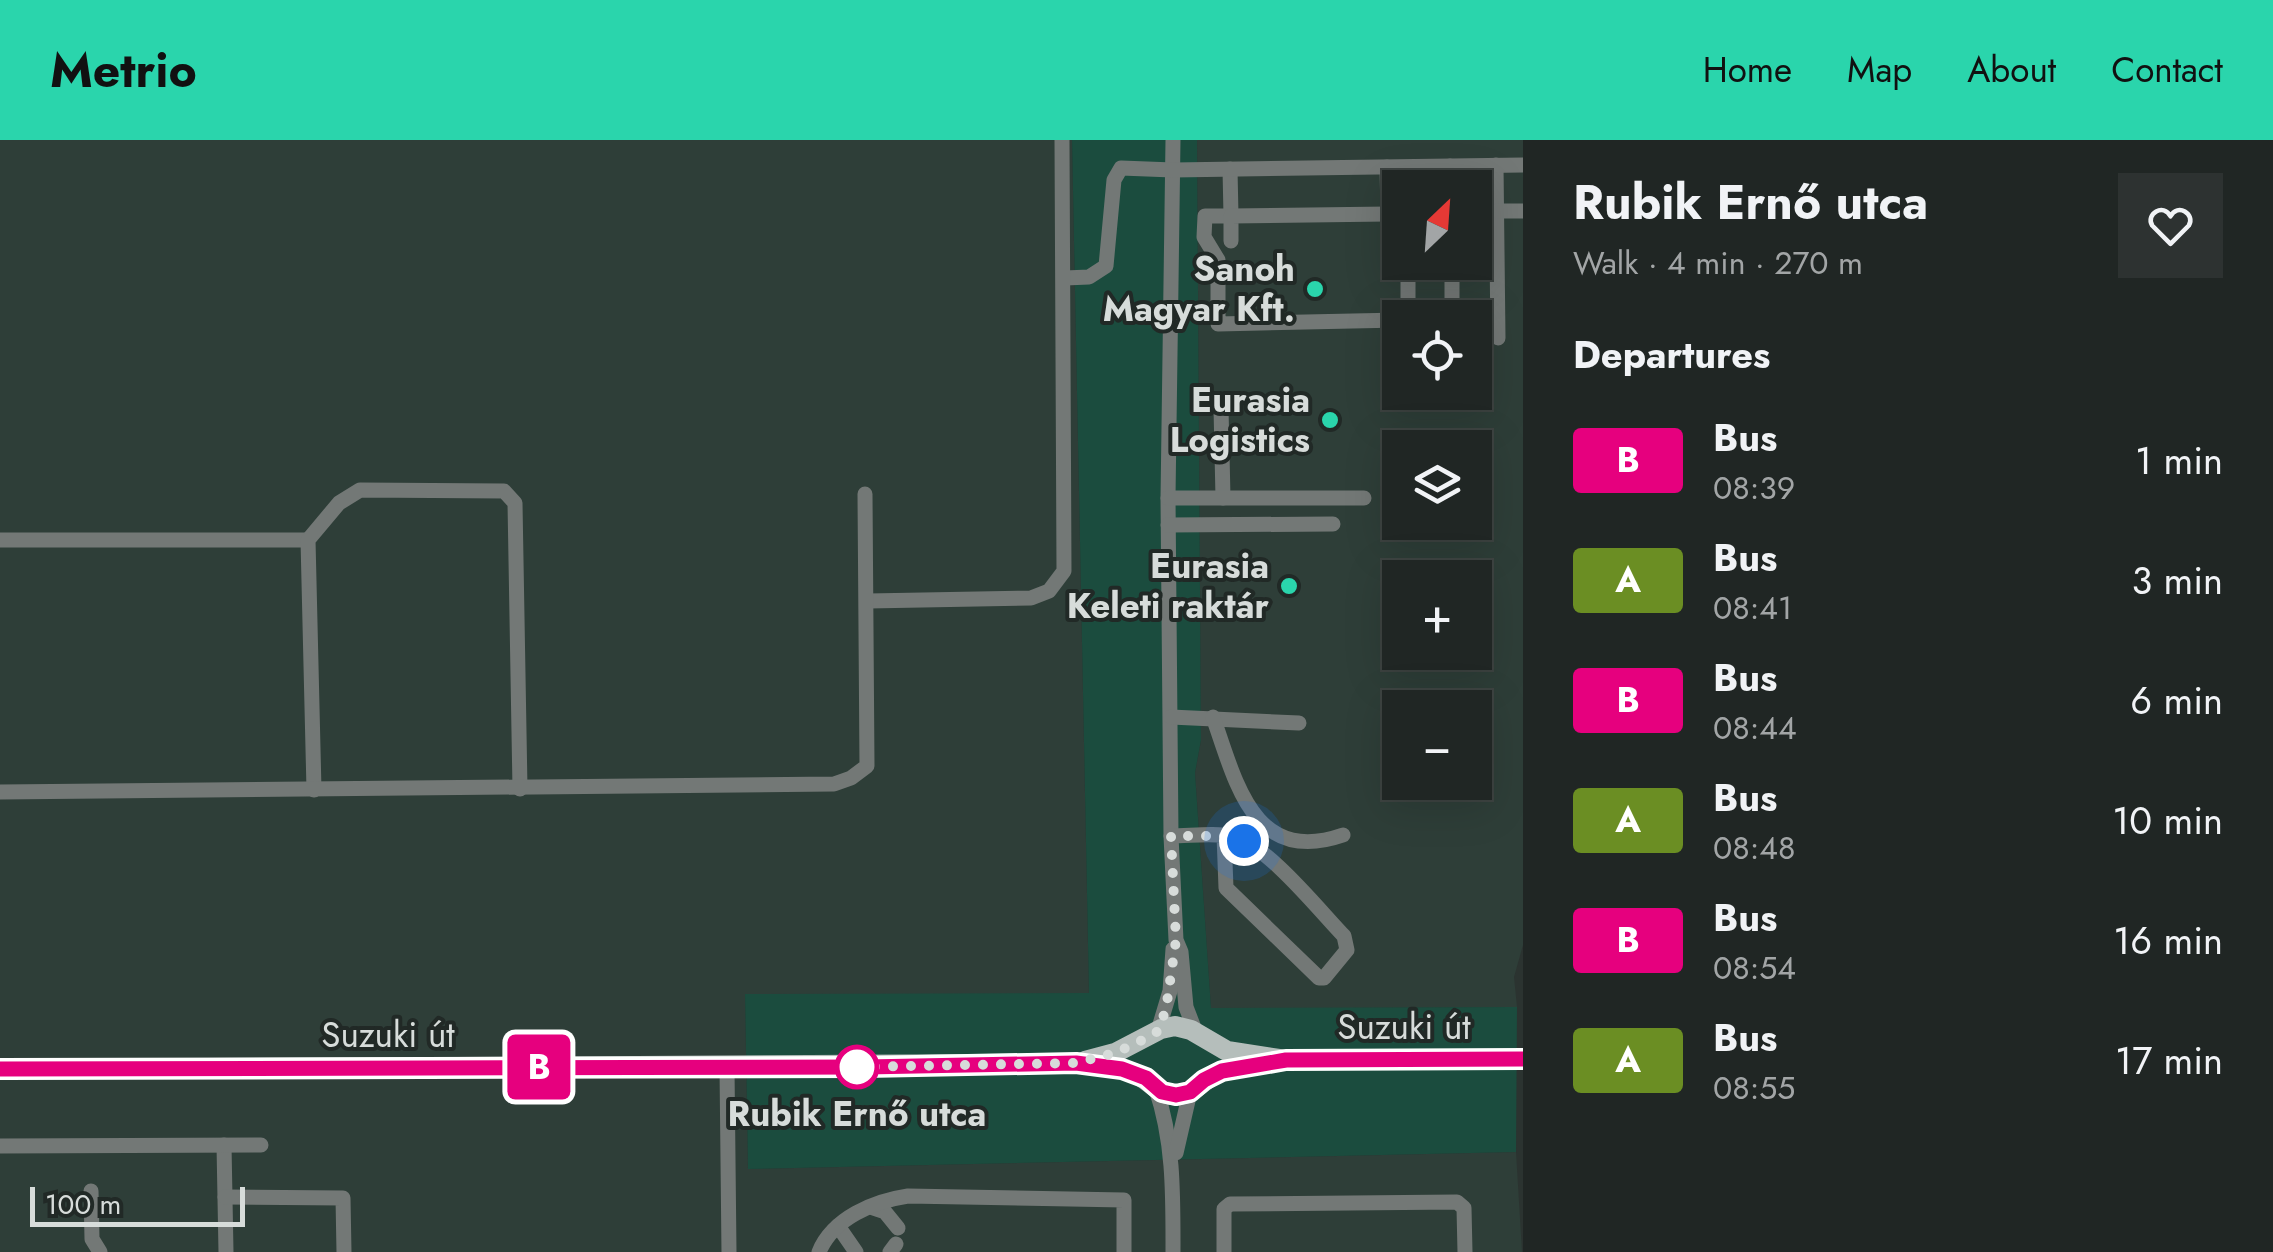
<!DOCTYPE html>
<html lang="en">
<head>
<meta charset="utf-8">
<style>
  body { margin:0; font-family:Jost,sans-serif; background:#2d3231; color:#f1f3f6; height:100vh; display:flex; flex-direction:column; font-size:38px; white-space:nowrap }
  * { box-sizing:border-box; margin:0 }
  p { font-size:32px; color:#a2a5a6 }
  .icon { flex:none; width:55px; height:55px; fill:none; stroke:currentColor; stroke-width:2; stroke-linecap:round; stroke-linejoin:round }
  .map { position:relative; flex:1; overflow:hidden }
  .details { display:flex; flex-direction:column; background:#202624; width:750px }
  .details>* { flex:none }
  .badge { padding:0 20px; border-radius:8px; font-size:35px; line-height:65px }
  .needle { width:65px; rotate:25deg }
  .tools { position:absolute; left:1382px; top:30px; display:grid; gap:20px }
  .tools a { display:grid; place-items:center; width:110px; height:110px; border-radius:0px; background:#202624; box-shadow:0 10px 40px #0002,0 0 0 2px #3d4341; font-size:50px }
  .scale { position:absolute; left:30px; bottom:25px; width:215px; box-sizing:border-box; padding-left:10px; border:5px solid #d7dcda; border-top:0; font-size:28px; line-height:35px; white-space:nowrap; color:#d7dcda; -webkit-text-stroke:8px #212926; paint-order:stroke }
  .you { position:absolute; width:50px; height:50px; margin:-25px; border:8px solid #fff; border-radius:50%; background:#1a73e8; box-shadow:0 0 0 15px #1a73e833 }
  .map>.badge { position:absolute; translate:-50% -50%; box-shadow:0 0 0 5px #fff }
  h2 { padding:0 50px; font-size:38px; line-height:90px }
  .round { display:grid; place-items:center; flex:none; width:105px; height:105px; border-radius:0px; background:#2d3231 }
  .head { display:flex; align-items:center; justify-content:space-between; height:170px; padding:0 50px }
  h1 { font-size:48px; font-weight:700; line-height:75px }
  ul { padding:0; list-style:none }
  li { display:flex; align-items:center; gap:30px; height:120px; padding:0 50px }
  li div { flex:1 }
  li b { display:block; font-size:38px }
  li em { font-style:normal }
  li .badge { min-width:110px; font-weight:700; text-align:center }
  header { display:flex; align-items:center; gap:60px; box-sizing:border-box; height:140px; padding:0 50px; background:#2ad5ac; color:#111 }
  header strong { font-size:48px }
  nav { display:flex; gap:55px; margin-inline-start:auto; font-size:35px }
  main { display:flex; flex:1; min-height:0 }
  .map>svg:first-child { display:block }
  .built { fill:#2e3e38; fill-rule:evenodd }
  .green { fill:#1b4c3e }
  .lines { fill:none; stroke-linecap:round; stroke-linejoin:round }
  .minor { stroke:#737876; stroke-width:15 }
  .major { stroke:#b5bebb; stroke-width:20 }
  .line-casing { stroke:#fff; stroke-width:22 }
  .line { stroke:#e6007e; stroke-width:15 }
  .walk { stroke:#d7dcda; stroke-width:10; stroke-dasharray:0 18 }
  .poi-dot { fill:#2ad5ac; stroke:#212926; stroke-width:4 }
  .stop-dot { fill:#fff; stroke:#e6007e; stroke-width:5 }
  .labels { text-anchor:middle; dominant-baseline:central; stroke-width:8; stroke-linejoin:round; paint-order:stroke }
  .poi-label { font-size:35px; font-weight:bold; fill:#d7dcda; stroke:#212926; text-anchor:end }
  .street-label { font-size:35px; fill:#d7dcda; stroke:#212926 }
  .stop-label { font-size:35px; font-weight:bold; fill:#d7dcda; stroke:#212926 }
</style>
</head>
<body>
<header>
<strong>Metrio</strong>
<nav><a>Home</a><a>Map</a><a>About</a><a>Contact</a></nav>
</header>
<main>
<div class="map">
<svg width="1523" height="1112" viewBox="0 0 1523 1112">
  <rect width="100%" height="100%" fill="#2b3330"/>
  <g class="built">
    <polygon points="0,0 1072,0 1089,854 745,854 748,1029 1516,1012 1522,1112 0,1112"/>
    <path d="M1197,0H1523V805L1514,837L1517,867L1211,869L1195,633L1201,600ZM1400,48H1475V122H1400ZM1400,178H1475V252H1400ZM1400,308H1475V382H1400ZM1400,438H1475V512H1400ZM1400,568H1475V642H1400Z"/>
  </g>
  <polygon class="green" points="1072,0 1197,0 1201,600 1195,633 1211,868 1517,867 1516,1012 748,1029 745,854 1089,853"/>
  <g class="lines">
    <g class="minor">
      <polyline points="1173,0 1168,358 1171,696 1176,800 1181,812 1186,867 1196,893"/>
      <polyline points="1496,25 1498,198"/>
      <polyline points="1450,26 1450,48"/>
      <polyline points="1387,27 1388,74 1400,85"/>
      <polyline points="1230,29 1231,76 1205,76 1204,97 1218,120 1218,184 1400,180"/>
      <polyline points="1497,71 1523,71"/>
      <polyline points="1231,101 1231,76 1388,74"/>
      <polyline points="1408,122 1408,178"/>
      <polyline points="1452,122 1452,178"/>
      <polyline points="1065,138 1089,137 1106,126 1114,40 1121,28 1173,30 1523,25"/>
      <polyline points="1221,268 1223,358"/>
      <polyline points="1168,358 1364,358"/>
      <polyline points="1168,385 1333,384"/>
      <polyline points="0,400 308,400"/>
      <polyline points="868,461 1031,458 1049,451 1064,431 1062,0"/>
      <polyline points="1171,577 1299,583"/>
      <path d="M1213,577C1236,642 1253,726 1343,695"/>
      <polyline points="314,650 308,400 339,363 360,350 504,351 515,363 520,649"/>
      <polyline points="0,652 834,644 851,638 867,626 865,354"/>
      <path d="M1171,696C1191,696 1215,692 1234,697C1268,706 1318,769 1344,796L1347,810L1324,838H1319L1226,748L1224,695"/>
      <polyline points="1158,891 1170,851 1173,809"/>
      <polyline points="727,928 729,1112"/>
      <path d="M1156,949C1174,1002 1173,1056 1173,1112"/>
      <polyline points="224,1005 226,1112"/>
      <polyline points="0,1006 261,1005"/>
      <polyline points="1176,1013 1190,952"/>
      <polyline points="91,1051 92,1099 100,1112"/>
      <polyline points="225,1057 343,1058 344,1112"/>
      <polyline points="870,1067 885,1072 898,1088"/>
      <polyline points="838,1086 856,1112"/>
      <path d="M819,1112C833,1078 874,1061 908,1056L1124,1060V1112"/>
      <polyline points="890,1112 896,1104"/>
      <polyline points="1224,1112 1224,1069 1230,1064 1457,1062 1464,1068 1465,1112"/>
    </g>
    <g class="major">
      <polyline points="1085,921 1115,913 1161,889 1175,886 1191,890 1227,911 1286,920 1523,919"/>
      <path d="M0,929C333,926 666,928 999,924C1043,924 1093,918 1134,933C1151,940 1159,958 1180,955C1196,952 1205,938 1219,932C1239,924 1264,924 1286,920"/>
    </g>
  </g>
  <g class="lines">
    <g class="line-casing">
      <polyline id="line" points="0,929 866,927 1076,923 1122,929 1146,938 1162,952 1176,955 1190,952 1204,940 1222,931 1286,920 1523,919"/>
    </g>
    <use href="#line" class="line"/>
    <polyline class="walk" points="857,927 1076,923 1115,913 1151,896 1158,891 1166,869 1176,800 1171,696 1224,696 1244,701"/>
  </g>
  <g class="poi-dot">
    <circle cx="1315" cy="149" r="10"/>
    <circle cx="1330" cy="280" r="10"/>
    <circle cx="1289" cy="446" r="10"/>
  </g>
  <circle class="stop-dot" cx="857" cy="927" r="20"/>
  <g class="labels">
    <g class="poi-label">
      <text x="1295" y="129">Sanoh<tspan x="1295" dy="40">Magyar Kft.</tspan></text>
      <text x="1310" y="260">Eurasia<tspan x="1310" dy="40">Logistics</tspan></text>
      <text x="1269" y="426">Eurasia<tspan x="1269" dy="40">Keleti raktár</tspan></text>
    </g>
    <g class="street-label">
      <text x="1404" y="887">Suzuki út</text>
      <text x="388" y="895">Suzuki út</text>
    </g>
    <g class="stop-label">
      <text x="857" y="974">Rubik Ernő utca</text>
    </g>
  </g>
</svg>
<div class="tools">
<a><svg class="needle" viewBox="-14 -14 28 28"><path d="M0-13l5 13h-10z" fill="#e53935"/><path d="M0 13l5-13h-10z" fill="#a2a5a6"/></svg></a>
<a><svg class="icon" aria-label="locate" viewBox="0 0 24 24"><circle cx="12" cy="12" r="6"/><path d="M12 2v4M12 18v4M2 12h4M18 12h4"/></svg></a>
<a><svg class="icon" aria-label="layers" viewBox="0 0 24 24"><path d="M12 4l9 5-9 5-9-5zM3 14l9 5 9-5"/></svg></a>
<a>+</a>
<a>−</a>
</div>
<div class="scale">100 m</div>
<div class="you" style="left:1244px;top:701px"></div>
<b class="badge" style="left:539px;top:927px;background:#e6007e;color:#fff">B</b>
</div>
<section class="details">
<div class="head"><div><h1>Rubik Ernő utca</h1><p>Walk · 4 min · 270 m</p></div><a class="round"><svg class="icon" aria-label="heart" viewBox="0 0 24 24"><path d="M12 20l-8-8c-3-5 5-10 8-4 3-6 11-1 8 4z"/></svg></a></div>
<h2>Departures</h2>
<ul>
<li><span class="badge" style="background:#e6007e;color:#fff">B</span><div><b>Bus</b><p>08:39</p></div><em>1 min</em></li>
<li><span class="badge" style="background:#6b8e23;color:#fff">A</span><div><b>Bus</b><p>08:41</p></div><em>3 min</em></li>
<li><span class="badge" style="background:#e6007e;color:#fff">B</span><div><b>Bus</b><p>08:44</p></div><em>6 min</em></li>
<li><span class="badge" style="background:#6b8e23;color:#fff">A</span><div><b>Bus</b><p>08:48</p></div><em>10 min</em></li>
<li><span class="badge" style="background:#e6007e;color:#fff">B</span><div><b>Bus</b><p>08:54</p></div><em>16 min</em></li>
<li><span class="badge" style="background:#6b8e23;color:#fff">A</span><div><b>Bus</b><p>08:55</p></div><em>17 min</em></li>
</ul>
</section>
</main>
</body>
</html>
